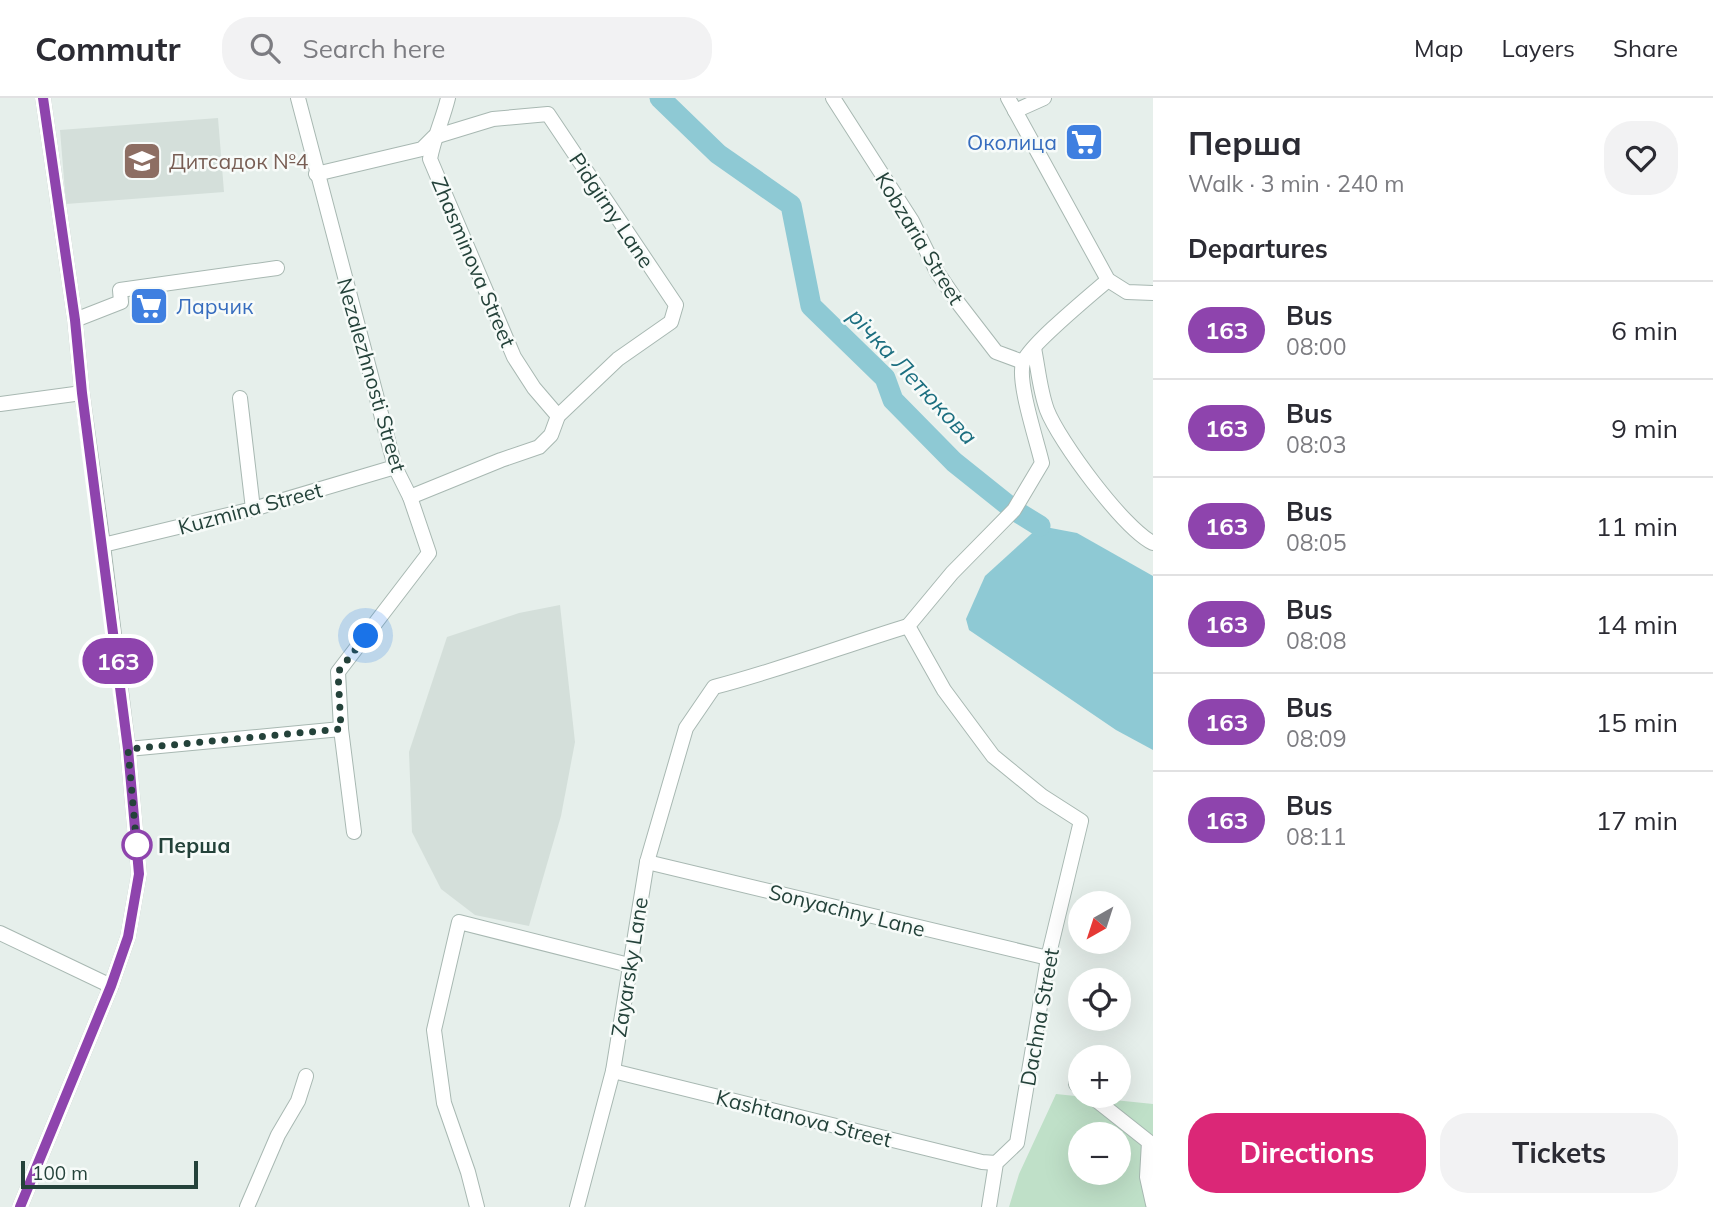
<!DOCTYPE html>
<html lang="en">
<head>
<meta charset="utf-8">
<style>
  body { margin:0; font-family:Mulish,sans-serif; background:#f2f2f3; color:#2b2b33; height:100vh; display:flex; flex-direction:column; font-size:26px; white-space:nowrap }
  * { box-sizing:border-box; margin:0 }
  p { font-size:23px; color:#7c7c81 }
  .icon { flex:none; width:38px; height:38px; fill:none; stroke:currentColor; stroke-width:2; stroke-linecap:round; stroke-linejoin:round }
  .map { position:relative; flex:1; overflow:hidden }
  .details { display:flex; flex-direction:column; background:#fff; width:560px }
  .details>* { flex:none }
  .badge { padding:0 14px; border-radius:23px; font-size:24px; line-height:46px }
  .needle { width:46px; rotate:219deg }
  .tools { position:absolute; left:1068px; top:793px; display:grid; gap:14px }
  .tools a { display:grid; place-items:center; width:63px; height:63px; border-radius:50%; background:#fff; box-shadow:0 7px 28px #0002; font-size:35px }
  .scale { position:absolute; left:21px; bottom:18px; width:177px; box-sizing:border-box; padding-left:7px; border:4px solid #24423a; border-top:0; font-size:19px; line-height:24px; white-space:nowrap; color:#24423a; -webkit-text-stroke:5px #f7fbf9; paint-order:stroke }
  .you { position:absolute; width:35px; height:35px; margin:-18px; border:5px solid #fff; border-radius:50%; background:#1a73e8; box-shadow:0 0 0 10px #1a73e833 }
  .map>.badge { position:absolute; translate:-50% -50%; box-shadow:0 0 0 4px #fff }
  h2 { padding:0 35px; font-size:26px; line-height:63px }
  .round { display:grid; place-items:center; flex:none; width:74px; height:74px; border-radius:28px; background:#f2f2f3 }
  .headline { display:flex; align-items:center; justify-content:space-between; height:119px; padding:0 35px }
  h1 { font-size:33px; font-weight:700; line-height:52px }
  .primary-button { display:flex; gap:14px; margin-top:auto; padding:14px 35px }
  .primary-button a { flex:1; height:80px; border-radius:28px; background:#db2777; color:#fff; font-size:28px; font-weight:700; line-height:80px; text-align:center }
  .primary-button a+a { background:#f2f2f3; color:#2b2b33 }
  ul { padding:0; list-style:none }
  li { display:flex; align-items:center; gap:21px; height:98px; padding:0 35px; border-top:2px solid #e1e1e2 }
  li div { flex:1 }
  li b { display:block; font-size:26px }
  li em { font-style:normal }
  li .badge { min-width:77px; font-weight:700; text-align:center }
  header { display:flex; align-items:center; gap:42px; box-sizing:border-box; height:98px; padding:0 35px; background:#fff; border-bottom:2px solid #e1e1e2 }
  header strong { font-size:33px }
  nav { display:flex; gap:38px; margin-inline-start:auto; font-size:24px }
  .search { width:490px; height:63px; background:#f2f2f3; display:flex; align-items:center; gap:18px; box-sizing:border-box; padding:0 24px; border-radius:28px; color:#7c7c81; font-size:26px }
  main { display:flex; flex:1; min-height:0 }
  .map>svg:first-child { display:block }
  .built { fill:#d4dfda }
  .green { fill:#bfe0c8; fill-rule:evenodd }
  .water { fill:#8ec9d4 }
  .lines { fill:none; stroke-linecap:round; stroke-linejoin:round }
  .river { stroke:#8ec9d4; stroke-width:21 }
  .minor-casing { stroke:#a8b8b2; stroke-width:16 }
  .minor { stroke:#fff; stroke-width:14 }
  .line-casing { stroke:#fff; stroke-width:16 }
  .line { stroke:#8e44ad; stroke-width:10 }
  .walk { stroke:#24423a; stroke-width:7; stroke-dasharray:0 12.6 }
  .stop-dot { fill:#fff; stroke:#8e44ad; stroke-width:3.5 }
  .labels { text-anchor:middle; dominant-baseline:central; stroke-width:5; stroke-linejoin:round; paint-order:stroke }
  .shop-label { font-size:21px; fill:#366cbe; stroke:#f7fbf9; text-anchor:end }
  .education-label { font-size:21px; fill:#785e54; stroke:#f7fbf9; text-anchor:start }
  .street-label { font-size:21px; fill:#24423a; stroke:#f7fbf9 }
  .stop-label { font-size:21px; font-weight:bold; fill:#24423a; stroke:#f7fbf9; text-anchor:start }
  .water-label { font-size:23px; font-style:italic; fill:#1c6f80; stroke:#f7fbf9 }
</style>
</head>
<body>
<header>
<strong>Commutr</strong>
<div class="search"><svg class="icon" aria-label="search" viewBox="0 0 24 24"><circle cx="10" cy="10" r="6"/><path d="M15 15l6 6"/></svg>Search here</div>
<nav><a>Map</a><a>Layers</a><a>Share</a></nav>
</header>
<main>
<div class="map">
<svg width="1153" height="1109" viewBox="0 0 1153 1109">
  <rect width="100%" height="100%" fill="#e6efeb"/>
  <g class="built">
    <polygon points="218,20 224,94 66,106 60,32"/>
    <polygon points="560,507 575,644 561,718 529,828 475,817 441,791 412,734 409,654 447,539 519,515"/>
  </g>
  <path class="green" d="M1056,996L1153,1006V1109H1009L1019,1076ZM1080,1036H1118V1074H1080Z"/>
  <polygon class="water" points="1040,428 1077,435 1153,478 1153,652 1116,632 969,532 966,521 985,478"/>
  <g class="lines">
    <polyline class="river" points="660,0 718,56 791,107 811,208 885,280 893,302 954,364 1014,412 1040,428"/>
    <g class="minor-casing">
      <g id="minor">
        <polyline points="298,0 395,369 410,399 429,455 338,574 341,631 354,734"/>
        <path d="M448,0C443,21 434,39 430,61L514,259L534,290L558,318"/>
        <polyline points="833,0 912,123 937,174 959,206 996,254 1023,264"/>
        <polyline points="1008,0 1108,182 1127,194 1153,195"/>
        <polyline points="1015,13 1044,0"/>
        <polyline points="316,76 422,51 434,39 493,21 548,16 676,207 671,224 618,261 558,318 551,337 539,349 501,362 410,399"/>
        <polyline points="75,222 121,204 120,192 277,170"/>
        <path d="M1034,250C1038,270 1040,293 1047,312C1059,343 1124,431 1153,445"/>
        <polyline points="240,300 253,411"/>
        <polyline points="0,306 82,295"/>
        <polyline points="103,447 253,411 395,369"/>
        <polyline points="128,651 341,631"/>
        <polyline points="647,764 1048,860"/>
        <polyline points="0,835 111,888"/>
        <polyline points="613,973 982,1064 996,1065"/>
        <polyline points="1076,986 1080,989"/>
        <polyline points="1091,998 1149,1044 1147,1079 1153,1106"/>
        <polyline points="20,1109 111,888 128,839 139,776 128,651 103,447 82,295 75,222 43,0"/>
        <polyline points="247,1109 278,1037 298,1003 306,978"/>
        <polyline points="477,1109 468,1074 444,1005 434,932 459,824 629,867"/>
        <path d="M577,1109L613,973L647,764L686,630L714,589C780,572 843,548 908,528"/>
        <path d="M989,1109L996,1065L1017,1045L1048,860L1081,723L1042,698L993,658L944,592L908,528L952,475L1014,412L1042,365C1037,343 1017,284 1023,265C1027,249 1092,196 1108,182"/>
      </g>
    </g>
    <use href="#minor" class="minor"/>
  </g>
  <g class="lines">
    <g class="line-casing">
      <polyline id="line" points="20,1109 111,888 128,839 139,776 128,651 82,295 75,222 43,0"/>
    </g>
    <use href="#line" class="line"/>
    <polyline class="walk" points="137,747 137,751 128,651 341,631 338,574 366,538"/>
  </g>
  <defs>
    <g id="supermarket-square" transform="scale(2.0125)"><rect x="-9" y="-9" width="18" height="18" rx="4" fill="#3f7fe0" stroke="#f7fbf9"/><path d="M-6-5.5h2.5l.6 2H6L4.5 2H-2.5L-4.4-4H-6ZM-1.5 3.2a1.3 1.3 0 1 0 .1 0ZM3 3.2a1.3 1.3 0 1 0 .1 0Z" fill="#fff"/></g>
    <g id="school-square" transform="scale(2.0125)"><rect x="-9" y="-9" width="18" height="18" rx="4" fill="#8d6e63" stroke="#f7fbf9"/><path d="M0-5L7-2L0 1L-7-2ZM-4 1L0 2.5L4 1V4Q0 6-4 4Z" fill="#fff"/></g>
  </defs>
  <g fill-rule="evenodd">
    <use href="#supermarket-square" x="1084" y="44"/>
    <use href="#school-square" x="142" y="63"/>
    <use href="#supermarket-square" x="149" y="208"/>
  </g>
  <circle class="stop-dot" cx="137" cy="747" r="14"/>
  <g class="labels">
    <g class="shop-label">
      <text x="1057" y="44">Околица</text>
      <text x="176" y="208" text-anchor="start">Ларчик</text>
    </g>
    <g class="education-label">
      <text x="169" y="63">Дитсадок №4</text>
    </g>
    <g class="street-label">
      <text transform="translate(612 112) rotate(56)">Pidgirny Lane</text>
      <text transform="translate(920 140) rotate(59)">Kobzaria Street</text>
      <text transform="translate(474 164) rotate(67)">Zhasminova Street</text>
      <text transform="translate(372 277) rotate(74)">Nezalezhnosti Street</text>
      <text transform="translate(250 410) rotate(-15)">Kuzmina Street</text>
      <text transform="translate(847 812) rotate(14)">Sonyachny Lane</text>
      <text transform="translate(629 869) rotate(-81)">Zayarsky Lane</text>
      <text transform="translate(1039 919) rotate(-80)">Dachna Street</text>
      <text transform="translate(804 1020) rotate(14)">Kashtanova Street</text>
    </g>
    <g class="stop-label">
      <text x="158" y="747">Перша</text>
    </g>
    <g class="water-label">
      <text transform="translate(913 278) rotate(47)">річка Летюкова</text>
    </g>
  </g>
</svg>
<div class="tools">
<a><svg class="needle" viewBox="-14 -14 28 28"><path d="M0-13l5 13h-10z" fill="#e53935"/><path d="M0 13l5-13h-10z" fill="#7c7c81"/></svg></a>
<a><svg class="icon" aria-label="locate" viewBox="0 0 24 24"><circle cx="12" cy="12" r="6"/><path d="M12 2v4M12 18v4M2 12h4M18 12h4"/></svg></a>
<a>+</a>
<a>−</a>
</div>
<div class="scale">100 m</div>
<div class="you" style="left:366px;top:538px"></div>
<b class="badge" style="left:118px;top:563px;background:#8e44ad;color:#fff">163</b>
</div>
<section class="details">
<div class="headline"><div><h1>Перша</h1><p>Walk · 3 min · 240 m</p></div><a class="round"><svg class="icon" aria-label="heart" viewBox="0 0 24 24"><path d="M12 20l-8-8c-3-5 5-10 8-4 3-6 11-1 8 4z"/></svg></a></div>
<h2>Departures</h2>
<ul>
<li><span class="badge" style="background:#8e44ad;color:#fff">163</span><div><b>Bus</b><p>08:00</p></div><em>6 min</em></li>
<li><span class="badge" style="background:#8e44ad;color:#fff">163</span><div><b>Bus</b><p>08:03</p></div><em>9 min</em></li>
<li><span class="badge" style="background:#8e44ad;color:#fff">163</span><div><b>Bus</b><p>08:05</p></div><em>11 min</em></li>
<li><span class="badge" style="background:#8e44ad;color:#fff">163</span><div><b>Bus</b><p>08:08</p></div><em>14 min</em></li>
<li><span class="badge" style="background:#8e44ad;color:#fff">163</span><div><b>Bus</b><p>08:09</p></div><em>15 min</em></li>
<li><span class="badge" style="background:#8e44ad;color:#fff">163</span><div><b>Bus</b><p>08:11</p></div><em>17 min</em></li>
</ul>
<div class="primary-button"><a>Directions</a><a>Tickets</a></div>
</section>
</main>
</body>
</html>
